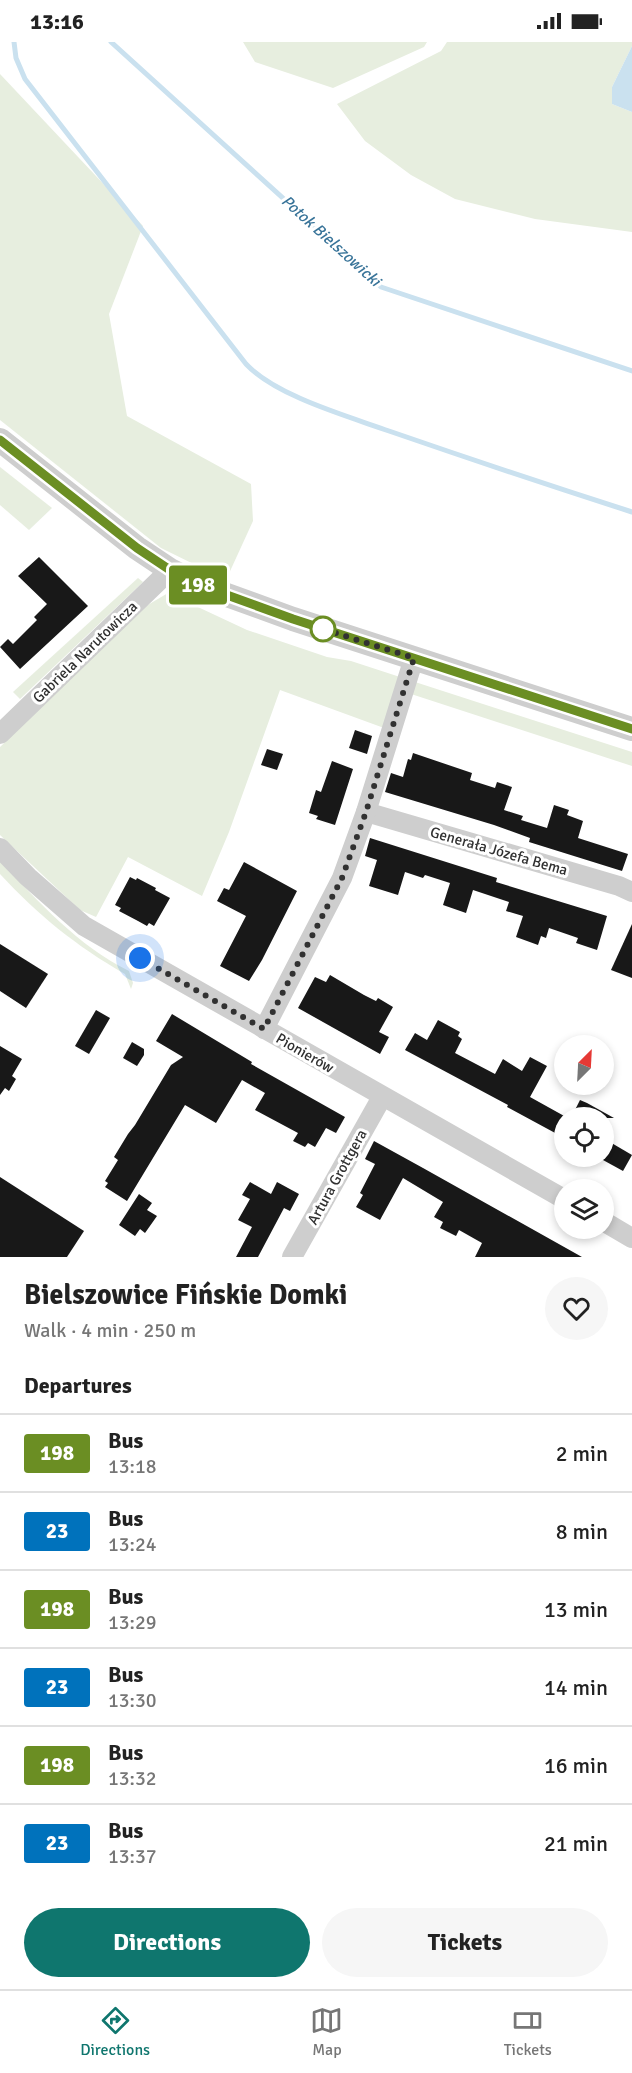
<!DOCTYPE html>
<html lang="en">
<head>
<meta charset="utf-8">
<style>
  body { margin:0; font-family:Signika,sans-serif; background:#f6f6f6; color:#222; height:100vh; display:flex; flex-direction:column; font-size:22px; white-space:nowrap }
  * { box-sizing:border-box; margin:0 }
  p { font-size:20px; color:#767676 }
  .icon { flex:none; width:33px; height:33px; fill:none; stroke:currentColor; stroke-width:2; stroke-linecap:round; stroke-linejoin:round }
  .map { position:relative; height:1215px; overflow:hidden }
  .side { display:flex; flex-direction:column; background:#fff; flex:1 }
  .side>* { flex:none }
  .badge { padding:0 12px; border-radius:4px; font-size:21px; line-height:39px }
  .needle { width:39px; rotate:24deg }
  .controls { position:absolute; left:554px; top:993px; display:grid; gap:12px }
  .controls a { display:grid; place-items:center; width:60px; height:60px; border-radius:50%; background:#fff; box-shadow:0 3px 9px #0003; font-size:30px }
  .you { position:absolute; width:30px; height:30px; margin:-15px; border:4px solid #fff; border-radius:50%; background:#1a73e8; box-shadow:0 0 0 9px #1a73e833 }
  .map>.badge { position:absolute; translate:-50% -50%; box-shadow:0 0 0 3px #fff }
  h2 { padding:0 24px; font-size:22px; line-height:54px }
  .round { display:grid; place-items:center; flex:none; width:63px; height:63px; border-radius:32px; background:#f6f6f6 }
  .headline { display:flex; align-items:center; justify-content:space-between; height:102px; padding:0 24px }
  h1 { font-size:28px; font-weight:800; line-height:45px }
  .primary-button { display:flex; gap:12px; margin-top:auto; padding:12px 24px }
  .primary-button a { flex:1; height:69px; border-radius:36px; background:#0f766e; color:#fff; font-size:24px; font-weight:800; line-height:69px; text-align:center }
  .primary-button a+a { background:#f6f6f6; color:#222 }
  ul { padding:0; list-style:none }
  li { display:flex; align-items:center; gap:18px; height:78px; padding:0 24px; border-top:2px solid #e0e0e0 }
  li div { flex:1 }
  li b { display:block; font-size:22px }
  li em { font-style:normal }
  li .badge { min-width:66px; font-weight:700; text-align:center }
  .status { display:flex; justify-content:space-between; align-items:center; height:42px; padding:0 30px; background:#fff; direction:ltr }
  .status svg { height:16px; fill:currentColor }
  .dock { display:flex; justify-content:space-around; align-items:center; height:84px; border-top:2px solid #e0e0e0; background:#fff; font-size:16px; color:#767676 }
  .dock a { display:grid; justify-items:center; gap:3px }
  .dock .selected { color:#0f766e }
  .map>svg:first-child { display:block }
  .green { fill:#e7eedf }
  .water { fill:#cae1ef }
  .lines { fill:none; stroke-linecap:round; stroke-linejoin:round }
  .stream { stroke:#cae1ef; stroke-width:5 }
  .building { fill:#181818 }
  .minor { stroke:#cecece; stroke-width:20 }
  .tertiary { stroke:#cecece; stroke-width:24 }
  .line-casing { stroke:#fff; stroke-width:14 }
  .line { stroke:#6b8e23; stroke-width:9 }
  .walk { stroke:#313131; stroke-width:6; stroke-dasharray:0 10.8 }
  .stop-dot { fill:#fff; stroke:#6b8e23; stroke-width:3 }
  .labels { text-anchor:middle; dominant-baseline:central; stroke-width:6; stroke-linejoin:round; paint-order:stroke }
  .street-label { font-size:15px; fill:#313131; stroke:#fff }
  .water-label { font-size:16px; font-style:italic; fill:#397499; stroke:#fff }
</style>
</head>
<body>
<div class="status"><b>13:16</b><svg viewBox="0 0 49 12"><path d="M0 12V9h3v3zM5 12V6h3v6zM10 12V3h3v9zM15 12V0h3v12zM26 1h20v11H26zM47 4h2v5h-2z"/></svg></div>
<div class="map">
<svg width="632" height="1215" viewBox="0 0 632 1215">
  <rect width="100%" height="100%" fill="#fff"/>
  <g class="green">
    <polygon points="243,0 427,0 424,5 333,46 255,20"/>
    <polygon points="447,0 632,0 632,4 612,45 612,62 632,70 632,190 535,177 455,157 411,133 365,99 337,62 441,9"/>
    <polygon points="0,32 143,184 109,272 127,374 251,442 253,479 226,538 161,506 0,378"/>
    <polygon points="0,425 52,466 29,488 0,463"/>
    <polygon points="138,536 143,540 20,657 13,650"/>
    <polygon points="168,551 247,588 327,615 351,619 400,635 384,686 280,648 229,790 202,854 128,815 96,875 80,868 0,793 0,705 146,564"/>
    <polygon points="412,639 632,710 632,724 408,651"/>
    <path d="M0,819C39,860 78,904 129,929L133,941L131,947L125,932C76,904 38,873 0,832Z"/>
  </g>
  <polygon class="water" points="632,4 632,70 612,62 612,45"/>
  <g class="lines">
    <g class="stream">
      <path d="M14,0L16,16L25,37L246,322C276,354 347,374 389,389C470,417 551,444 632,470"/>
      <polyline points="111,0 381,245 632,329"/>
    </g>
  </g>
  <g class="building">
    <polygon points="39,515 88,564 20,627 0,605 8,597 13,602 37,578 34,575 47,562 18,534"/>
    <polygon points="355,688 372,694 367,712 349,706"/>
    <polygon points="267,707 283,712 277,728 261,723"/>
    <polygon points="413,711 472,731 470,738 495,746 497,740 512,745 504,768 523,774 521,778 547,786 554,763 569,768 567,773 583,779 578,796 628,812 622,829 529,800 530,796 494,783 385,750 391,731 403,735 408,717 411,718"/>
    <polygon points="332,719 353,727 335,783 316,777 318,774 309,771 316,748 321,750"/>
    <polygon points="370,796 497,836 496,840 607,874 597,908 576,901 578,896 549,886 546,896 541,894 538,903 516,895 523,874 506,869 509,860 473,848 466,871 443,863 450,841 425,833 423,836 405,830 398,853 369,844 377,818 365,814"/>
    <polygon points="244,820 297,849 262,918 249,939 220,924 246,874 217,859 224,846 229,848"/>
    <polygon points="130,835 136,838 137,836 156,846 155,848 170,856 154,884 149,881 147,884 138,879 119,869 121,866 115,863"/>
    <polygon points="632,882 632,936 611,928"/>
    <polygon points="0,902 48,932 26,966 0,949"/>
    <polygon points="330,933 364,953 376,959 378,956 393,965 379,990 389,995 380,1012 298,966 315,935 326,940"/>
    <polygon points="96,968 110,976 89,1012 75,1004"/>
    <polygon points="172,972 252,1020 251,1022 345,1075 336,1091 326,1086 315,1105 308,1101 305,1105 293,1099 298,1091 255,1068 265,1051 242,1038 216,1081 185,1063 127,1159 105,1145 108,1141 105,1139 118,1118 114,1115 128,1092 135,1083 171,1023 183,1015 156,999"/>
    <polygon points="438,978 460,990 458,994 462,997 455,1011 495,1032 503,1017 522,1029 530,1015 547,1024 530,1055 566,1075 557,1092 507,1065 508,1063 405,1008 415,991 427,998"/>
    <polygon points="132,1000 144,1007 144,1013 137,1024 123,1016"/>
    <polygon points="0,1004 22,1017 12,1034 16,1037 9,1049 5,1046 0,1053"/>
    <polygon points="580,1058 587,1061 614,1076 571,1076"/>
    <polygon points="603,1096 632,1113 623,1129 603,1118"/>
    <polygon points="374,1099 423,1126 582,1215 475,1215 482,1201 459,1188 456,1194 440,1186 443,1180 434,1175 443,1160 403,1136 380,1178 356,1165 363,1153 360,1151 375,1122 365,1117"/>
    <polygon points="0,1135 84,1189 67,1215 0,1215"/>
    <polygon points="250,1140 271,1152 277,1140 299,1152 290,1169 284,1166 258,1215 236,1215 252,1185 238,1178 250,1157 242,1153"/>
    <polygon points="139,1152 152,1161 147,1168 157,1174 145,1191 140,1187 135,1194 119,1183"/>
  </g>
  <g class="lines">
    <g class="minor">
      <polyline points="0,692 170,528"/>
      <polyline points="366,770 619,844 632,850"/>
      <polyline points="0,806 28,835 84,884 564,1157"/>
      <polyline points="264,987 342,836 366,770 414,616"/>
      <polyline points="603,1179 632,1196"/>
      <polyline points="292,1215 382,1055"/>
    </g>
    <polyline class="tertiary" points="0,398 137,506 170,528 202,544 293,577 632,687"/>
  </g>
  <g class="lines">
    <g class="line-casing">
      <polyline id="line" points="0,398 137,506 170,528 202,544 293,577 632,687"/>
    </g>
    <use href="#line" class="line"/>
    <polyline class="walk" points="140,916 264,987 342,836 366,770 414,616 323,587"/>
  </g>
  <circle class="stop-dot" cx="323" cy="587" r="12"/>
  <g class="labels">
    <g class="street-label">
      <text transform="translate(85 610) rotate(-44)">Gabriela Narutowicza</text>
      <text transform="translate(499 809) rotate(16)">Generała Józefa Bema</text>
      <text transform="translate(305 1011) rotate(30)">Pionierów</text>
      <text transform="translate(337 1135) rotate(-61)">Artura Grottgera</text>
    </g>
    <g class="water-label">
      <text transform="translate(331 199) rotate(42)">Potok Bielszowicki</text>
    </g>
  </g>
</svg>
<div class="controls">
<a><svg class="needle" viewBox="-14 -14 28 28"><path d="M0-13l5 13h-10z" fill="#e53935"/><path d="M0 13l5-13h-10z" fill="#767676"/></svg></a>
<a><svg class="icon" aria-label="locate" viewBox="0 0 24 24"><circle cx="12" cy="12" r="6"/><path d="M12 2v4M12 18v4M2 12h4M18 12h4"/></svg></a>
<a><svg class="icon" aria-label="layers" viewBox="0 0 24 24"><path d="M12 4l9 5-9 5-9-5zM3 14l9 5 9-5"/></svg></a>
</div>
<div class="you" style="left:140px;top:916px"></div>
<b class="badge" style="left:198px;top:543px;background:#6b8e23;color:#fff">198</b>
</div>
<section class="side">
<div class="headline"><div><h1>Bielszowice Fińskie Domki</h1><p>Walk · 4 min · 250 m</p></div><a class="round"><svg class="icon" aria-label="heart" viewBox="0 0 24 24"><path d="M12 20l-8-8c-3-5 5-10 8-4 3-6 11-1 8 4z"/></svg></a></div>
<h2>Departures</h2>
<ul>
<li><span class="badge" style="background:#6b8e23;color:#fff">198</span><div><b>Bus</b><p>13:18</p></div><em>2 min</em></li>
<li><span class="badge" style="background:#0072bc;color:#fff">23</span><div><b>Bus</b><p>13:24</p></div><em>8 min</em></li>
<li><span class="badge" style="background:#6b8e23;color:#fff">198</span><div><b>Bus</b><p>13:29</p></div><em>13 min</em></li>
<li><span class="badge" style="background:#0072bc;color:#fff">23</span><div><b>Bus</b><p>13:30</p></div><em>14 min</em></li>
<li><span class="badge" style="background:#6b8e23;color:#fff">198</span><div><b>Bus</b><p>13:32</p></div><em>16 min</em></li>
<li><span class="badge" style="background:#0072bc;color:#fff">23</span><div><b>Bus</b><p>13:37</p></div><em>21 min</em></li>
</ul>
<div class="primary-button"><a>Directions</a><a>Tickets</a></div>
</section>
<nav class="dock">
<a class="selected"><svg class="icon" aria-label="directions" viewBox="0 0 24 24"><path d="M12 3l9 9-9 9-9-9zM9 14v-3h6M13 9l2 2-2 2"/></svg>Directions</a>
<a><svg class="icon" aria-label="map" viewBox="0 0 24 24"><path d="M3 6l6-2 6 2 6-2v14l-6 2-6-2-6 2zM9 4v14M15 6v14"/></svg>Map</a>
<a><svg class="icon" aria-label="tickets" viewBox="0 0 24 24"><path d="M3 7h18v10H3zM15 7v10"/></svg>Tickets</a>
</nav>
</body>
</html>
